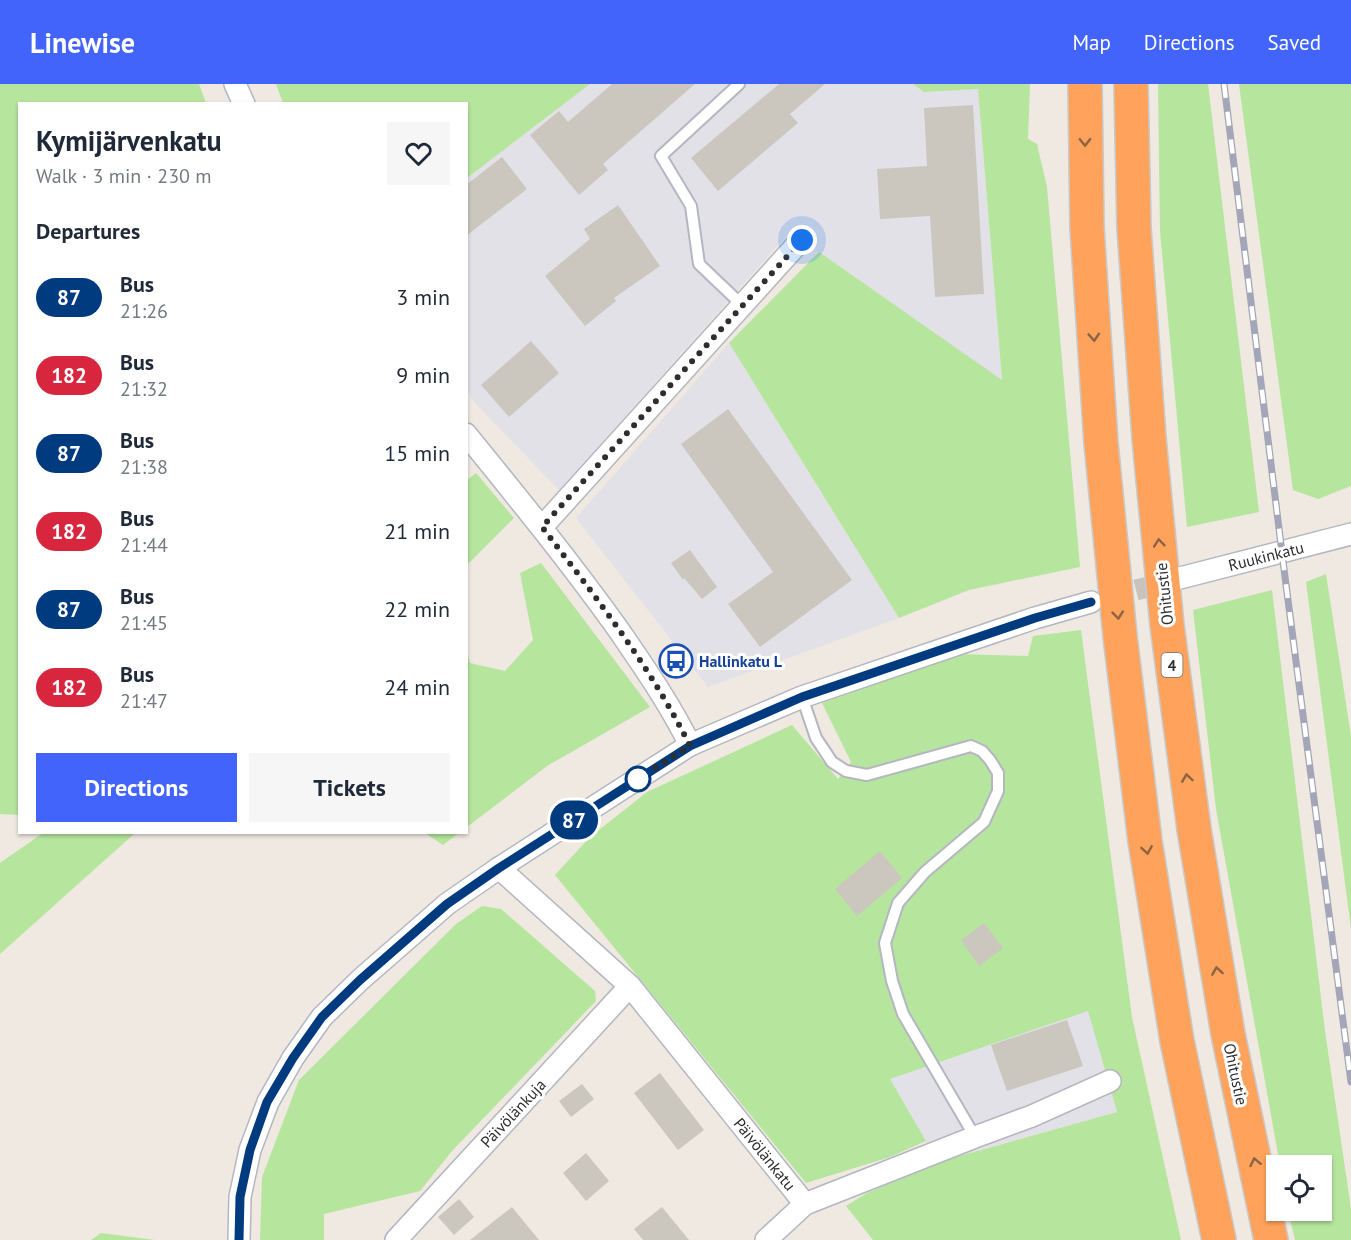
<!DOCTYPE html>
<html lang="en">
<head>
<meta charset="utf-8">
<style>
  body { margin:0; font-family:"PT Sans",sans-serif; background:#f6f6f7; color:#1f2937; height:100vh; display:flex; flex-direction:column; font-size:22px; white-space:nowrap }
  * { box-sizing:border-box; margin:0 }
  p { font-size:20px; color:#747a83 }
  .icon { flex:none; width:33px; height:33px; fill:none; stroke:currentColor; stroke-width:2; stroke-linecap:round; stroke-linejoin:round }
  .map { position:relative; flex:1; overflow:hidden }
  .panel { position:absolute; left:18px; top:18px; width:450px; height:732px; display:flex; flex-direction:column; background:#fff; border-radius:0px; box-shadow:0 2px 4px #0004 }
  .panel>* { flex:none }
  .badge { padding:0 12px; border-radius:20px; font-size:21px; line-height:39px }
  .buttons { position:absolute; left:1266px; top:1071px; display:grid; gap:12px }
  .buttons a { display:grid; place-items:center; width:66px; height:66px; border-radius:0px; background:#fff; box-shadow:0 2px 4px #0004; font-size:30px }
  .you { position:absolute; width:30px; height:30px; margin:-15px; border:4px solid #fff; border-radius:50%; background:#1a73e8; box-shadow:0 0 0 9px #1a73e833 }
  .map>.badge { position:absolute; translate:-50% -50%; box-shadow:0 0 0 3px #fff }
  h2 { padding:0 18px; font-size:22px; line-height:54px }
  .round { display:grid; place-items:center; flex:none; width:63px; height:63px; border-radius:0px; background:#f6f6f7 }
  .summary { display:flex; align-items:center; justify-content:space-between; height:102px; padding:0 18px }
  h1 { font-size:28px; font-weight:700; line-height:45px }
  .action { display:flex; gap:12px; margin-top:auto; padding:12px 18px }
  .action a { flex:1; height:69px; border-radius:0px; background:#4264fb; color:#fff; font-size:24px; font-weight:700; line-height:69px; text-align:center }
  .action a+a { background:#f6f6f7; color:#1f2937 }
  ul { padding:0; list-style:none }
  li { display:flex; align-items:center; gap:18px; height:78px; padding:0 18px }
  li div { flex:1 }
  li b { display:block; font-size:22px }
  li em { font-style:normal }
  li .badge { min-width:66px; font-weight:700; text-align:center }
  header { display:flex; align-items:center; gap:36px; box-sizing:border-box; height:84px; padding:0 30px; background:#4264fb; color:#fff }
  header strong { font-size:28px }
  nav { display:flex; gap:33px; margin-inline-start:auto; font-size:21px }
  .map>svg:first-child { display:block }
  .industrial { fill:#e3e1e8 }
  .green { fill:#b6e59e }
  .building { fill:#cbc7bf }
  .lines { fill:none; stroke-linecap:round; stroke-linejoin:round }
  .street-tunnel { stroke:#c8c4bd; stroke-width:21; stroke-dasharray:21 10; stroke-linecap:butt }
  .lane-casing { stroke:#b4b7c1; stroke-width:14 }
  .street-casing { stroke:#b4b7c1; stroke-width:24 }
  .highway-casing { stroke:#c9c9c9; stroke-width:36 }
  .lane { stroke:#fff; stroke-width:10 }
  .street { stroke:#fff; stroke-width:21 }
  .highway { stroke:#ffa35c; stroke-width:33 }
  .rail-casing { stroke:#a3a6b8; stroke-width:7 }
  .rail { stroke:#fff; stroke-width:4.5; stroke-dasharray:14; stroke-linecap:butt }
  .oneway { stroke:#8c6343 }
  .line-casing { stroke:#fff; stroke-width:14 }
  .line { stroke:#003b80; stroke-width:9 }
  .walk { stroke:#2e2e2e; stroke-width:6; stroke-dasharray:0 10.8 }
  .stop-dot { fill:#fff; stroke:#003b80; stroke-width:3 }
  .labels { text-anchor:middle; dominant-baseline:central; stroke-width:6; stroke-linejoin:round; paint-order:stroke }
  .shield { fill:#fff; stroke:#6d6d6d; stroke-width:1.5 }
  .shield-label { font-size:15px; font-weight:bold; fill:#2e2e2e }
  .street-label { font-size:16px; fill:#2e2e2e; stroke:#fff }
  .transit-label { font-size:16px; font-weight:bold; fill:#164399; stroke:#fff; text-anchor:start }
</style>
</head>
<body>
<header>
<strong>Linewise</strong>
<nav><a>Map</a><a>Directions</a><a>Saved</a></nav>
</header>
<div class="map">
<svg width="1351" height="1156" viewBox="0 0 1351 1156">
  <rect width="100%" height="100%" fill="#efe9e1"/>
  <g class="industrial">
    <polygon points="590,0 913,0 924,8 978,4 1002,297 790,148 559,406 476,320 467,307 467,94"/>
    <polygon points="729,259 899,534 708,603 576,434"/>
    <polygon points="1088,926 1117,1028 938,1078 890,995"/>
  </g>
  <g class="green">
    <polygon points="0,0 199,0 206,19 20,20 19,731 0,730"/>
    <polygon points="276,0 590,0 467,94 466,20 283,19"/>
    <polygon points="913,0 1030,0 1028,55 1037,60 1047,103 1080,483 969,506 899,534 729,259 819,168 1002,296 978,5 924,8"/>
    <polygon points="1158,0 1208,0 1259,428 1187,443 1160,147"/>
    <polygon points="1239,0 1351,0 1351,402 1318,415 1293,406"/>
    <polygon points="476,389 514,434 467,481 467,396"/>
    <polygon points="541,479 650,623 547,682 467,743 467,567 470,579 505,587 533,556 520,489"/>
    <polygon points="1326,490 1351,652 1351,845 1306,498"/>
    <polygon points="1272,506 1325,947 1351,1125 1351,1156 1295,1156 1288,1127 1322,1126 1322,1082 1280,1081 1216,725 1193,526"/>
    <polygon points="1081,546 1132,933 1181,1156 873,1156 846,1122 867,1109 938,1078 1117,1028 1088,927 890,995 926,1057 890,1073 806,1099 555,791 590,753 647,708 792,641 838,695 851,678 822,619 957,570 1028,572 1033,552"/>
    <polygon points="43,749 135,749 0,870 0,779"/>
    <polygon points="425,749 459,749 443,761"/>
    <polygon points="482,822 501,825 595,907 596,917 452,1067 420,1107 324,1130 324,1156 260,1156 262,1093 299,996 456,840"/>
    <polygon points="101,1149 155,1156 91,1156"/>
  </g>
  <g class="building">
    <polygon points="612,0 695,0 603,80 608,86 579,111 530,51 559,27 568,38"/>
    <polygon points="779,0 825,0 790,30 798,39 718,107 691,74"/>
    <polygon points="973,21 984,210 935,213 930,132 880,135 877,85 927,82 924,24"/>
    <polygon points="502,73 527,105 466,152 466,101"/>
    <polygon points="618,121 660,182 614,214 616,217 585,242 545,192 590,155 584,145"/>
    <polygon points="531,257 559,289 509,333 481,301"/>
    <polygon points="728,325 852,496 760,563 728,520 773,488 681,360"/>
    <polygon points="690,466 717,503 702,515 684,494 683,496 671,479"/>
    <polygon points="880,767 902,794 857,832 835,805"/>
    <polygon points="984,839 1003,864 979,882 961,856"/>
    <polygon points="1067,936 1083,982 1007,1007 991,961"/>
    <polygon points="660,989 704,1046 678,1066 634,1009"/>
    <polygon points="582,1000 594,1015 571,1033 559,1017"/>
    <polygon points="586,1069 609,1097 586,1117 563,1089"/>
    <polygon points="459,1115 474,1133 454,1151 438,1133"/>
    <polygon points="512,1123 539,1156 470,1156"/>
    <polygon points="662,1123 689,1156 643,1156 634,1145"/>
  </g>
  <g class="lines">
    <polyline class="street-tunnel" points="1106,514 1175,496"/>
    <g class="lane-casing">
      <g id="lane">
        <polyline points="739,0 661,72 691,122 699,180 742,221"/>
        <polyline points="802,613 816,654 832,678 846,687 867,691 971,662 982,667 990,676 998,689 998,707 984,738 925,788 898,819 885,859 892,897 903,930 975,1053"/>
      </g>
    </g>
    <g class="street-casing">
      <g id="street">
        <polyline points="235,0 244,20"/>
        <path d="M466,350C518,414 570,478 618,545C644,583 670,620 690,661"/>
        <polyline points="542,443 802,155"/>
        <polyline points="1180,494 1351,450"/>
        <polyline points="499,784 630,902 805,1120 975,1053 1032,1032 1110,997"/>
        <polyline points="239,1156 240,1113 250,1066 268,1018 293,974 322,933 360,896 447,820 499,784 690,661 802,613 1035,534 1091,518"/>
        <polyline points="396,1156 630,902"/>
        <polyline points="766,1156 805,1120"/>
      </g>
    </g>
    <g class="highway-casing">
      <g id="highway">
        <polyline points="1085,0 1087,144 1101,359 1120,552 1145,757 1177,957 1219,1156"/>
        <polyline points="1131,0 1134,144 1149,354 1167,541 1194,745 1228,950 1271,1156"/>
      </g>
    </g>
    <use href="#lane" class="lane"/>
    <use href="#street" class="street"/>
    <use href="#highway" class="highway"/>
    <g class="rail-casing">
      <polyline id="rail" points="1224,0 1285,493 1351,998"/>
    </g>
    <use href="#rail" class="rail"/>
  </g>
  <defs><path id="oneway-chevron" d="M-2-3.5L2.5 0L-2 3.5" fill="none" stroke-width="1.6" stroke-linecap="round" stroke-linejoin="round" transform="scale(1.5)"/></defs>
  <g class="oneway">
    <use href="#oneway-chevron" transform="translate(1085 58) rotate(89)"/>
    <use href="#oneway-chevron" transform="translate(1094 253) rotate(86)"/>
    <use href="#oneway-chevron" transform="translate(1159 459) rotate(-96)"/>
    <use href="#oneway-chevron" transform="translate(1118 531) rotate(84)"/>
    <use href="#oneway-chevron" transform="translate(1187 694) rotate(-98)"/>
    <use href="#oneway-chevron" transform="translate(1147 766) rotate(81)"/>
    <use href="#oneway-chevron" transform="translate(1217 887) rotate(-99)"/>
    <use href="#oneway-chevron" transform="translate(1255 1078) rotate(-102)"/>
  </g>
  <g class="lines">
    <g class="line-casing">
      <polyline id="line" points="239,1156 240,1113 250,1066 267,1018 293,974 322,933 360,896 447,820 499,784 690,662 802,613 1035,534 1091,518"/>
    </g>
    <use href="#line" class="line"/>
    <path class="walk" d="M638,695L633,698L690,662C651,583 595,512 542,443L802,156"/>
  </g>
  <defs>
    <g id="bus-ring" transform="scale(1.725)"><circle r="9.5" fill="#fff" stroke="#1a4fb4" stroke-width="1.5"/><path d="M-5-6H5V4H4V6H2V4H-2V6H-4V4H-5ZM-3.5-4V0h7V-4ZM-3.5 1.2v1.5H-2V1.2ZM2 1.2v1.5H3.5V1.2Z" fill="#1a4fb4"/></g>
  </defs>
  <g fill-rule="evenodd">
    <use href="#bus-ring" x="676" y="577"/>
  </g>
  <circle class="stop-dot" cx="638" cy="695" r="12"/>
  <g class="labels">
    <rect class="shield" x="1161.5" y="569" width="21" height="24" rx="4.5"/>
    <g class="shield-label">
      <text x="1172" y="581">4</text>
    </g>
    <g class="street-label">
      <text transform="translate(1266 472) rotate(-14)">Ruukinkatu</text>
      <text transform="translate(1164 510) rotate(-96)">Ohitustie</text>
      <text transform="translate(1236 990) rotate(78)">Ohitustie</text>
      <text transform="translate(513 1029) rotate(-47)">Päivölänkuja</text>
      <text transform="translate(765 1070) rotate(51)">Päivölänkatu</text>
    </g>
    <g class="transit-label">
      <text x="699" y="577">Hallinkatu L</text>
    </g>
  </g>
</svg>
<div class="buttons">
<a><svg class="icon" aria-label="locate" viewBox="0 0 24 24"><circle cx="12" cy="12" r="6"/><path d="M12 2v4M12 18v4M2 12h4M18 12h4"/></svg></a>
</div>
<div class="you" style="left:802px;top:156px"></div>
<b class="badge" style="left:574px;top:736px;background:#003b80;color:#fff">87</b>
<section class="panel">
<div class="summary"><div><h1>Kymijärvenkatu</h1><p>Walk · 3 min · 230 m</p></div><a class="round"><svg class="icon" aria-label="heart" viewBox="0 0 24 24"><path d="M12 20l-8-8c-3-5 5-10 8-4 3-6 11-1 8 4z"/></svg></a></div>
<h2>Departures</h2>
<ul>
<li><span class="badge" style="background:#003b80;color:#fff">87</span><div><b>Bus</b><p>21:26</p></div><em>3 min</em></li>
<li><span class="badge" style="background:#d7263d;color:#fff">182</span><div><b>Bus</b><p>21:32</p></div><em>9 min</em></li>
<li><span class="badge" style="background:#003b80;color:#fff">87</span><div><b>Bus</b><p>21:38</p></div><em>15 min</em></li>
<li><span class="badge" style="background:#d7263d;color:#fff">182</span><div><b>Bus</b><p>21:44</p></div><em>21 min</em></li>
<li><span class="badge" style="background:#003b80;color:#fff">87</span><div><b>Bus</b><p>21:45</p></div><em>22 min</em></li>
<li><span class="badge" style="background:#d7263d;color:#fff">182</span><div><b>Bus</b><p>21:47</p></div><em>24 min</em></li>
</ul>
<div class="action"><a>Directions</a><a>Tickets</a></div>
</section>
</div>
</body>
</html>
